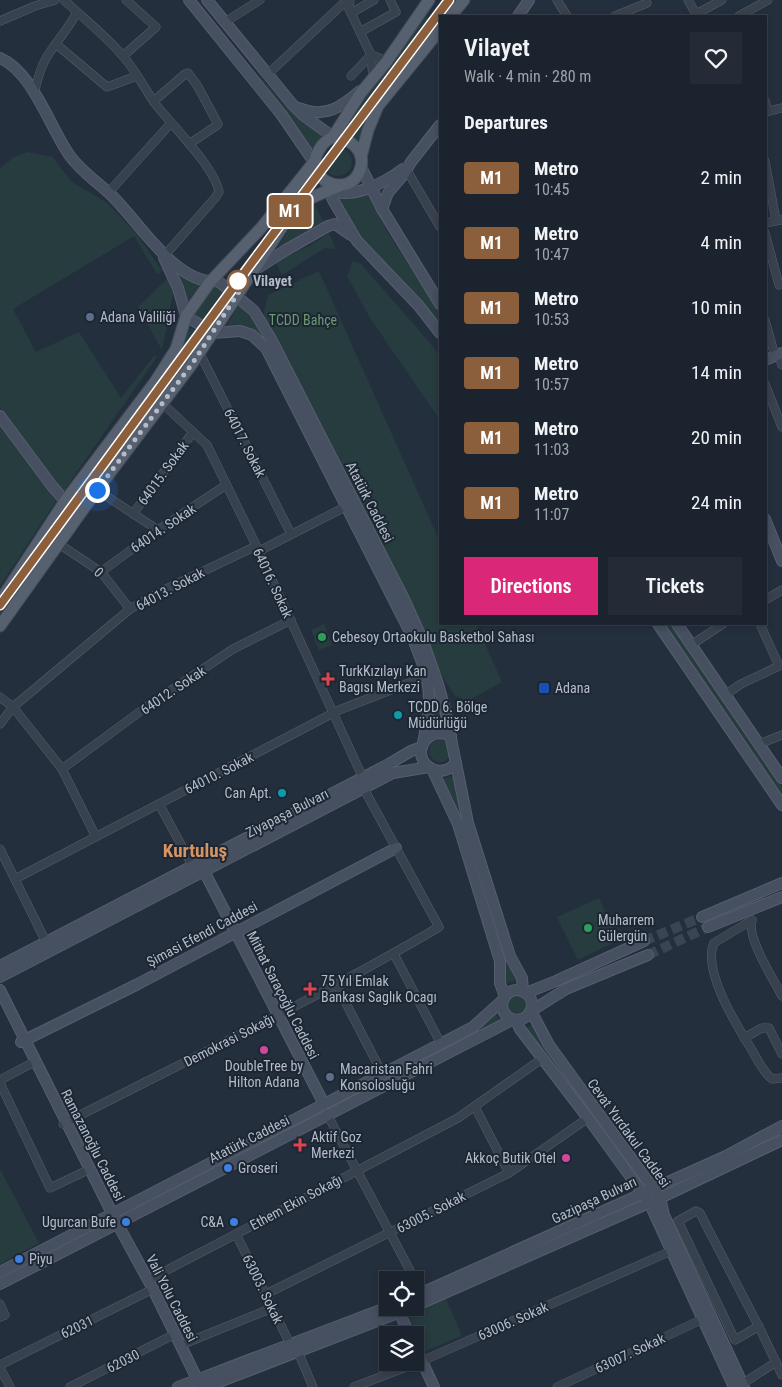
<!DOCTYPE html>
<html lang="en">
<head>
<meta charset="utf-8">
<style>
  body { margin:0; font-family:"Roboto Condensed",sans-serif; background:#242b36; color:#f1f3f6; height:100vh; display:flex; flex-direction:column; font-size:19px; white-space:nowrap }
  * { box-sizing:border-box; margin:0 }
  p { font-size:16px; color:#a0a4aa }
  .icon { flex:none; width:28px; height:28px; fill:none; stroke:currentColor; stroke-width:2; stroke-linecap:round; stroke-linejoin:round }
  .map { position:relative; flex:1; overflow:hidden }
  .side { position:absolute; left:439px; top:15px; width:328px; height:610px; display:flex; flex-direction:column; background:#1b232e; border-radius:0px; box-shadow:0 2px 8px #0003,0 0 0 1px #39404a }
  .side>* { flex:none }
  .badge { padding:0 10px; border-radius:4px; font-size:18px; line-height:32px }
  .buttons { position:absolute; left:379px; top:1271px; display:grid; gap:10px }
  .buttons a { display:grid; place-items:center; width:45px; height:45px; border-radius:0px; background:#1b232e; box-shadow:0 2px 8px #0003,0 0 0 1px #39404a; font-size:25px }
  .you { position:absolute; width:25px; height:25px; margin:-12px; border:4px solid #fff; border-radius:50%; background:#1a73e8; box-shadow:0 0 0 8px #1a73e833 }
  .map>.badge { position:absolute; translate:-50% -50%; box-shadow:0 0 0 2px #fff }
  h2 { padding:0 25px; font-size:19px; line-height:45px }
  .round { display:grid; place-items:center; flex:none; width:52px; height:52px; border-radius:0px; background:#242b36 }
  .overview { display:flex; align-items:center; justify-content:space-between; height:85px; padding:0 25px }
  h1 { font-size:24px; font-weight:600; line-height:38px }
  .primary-button { display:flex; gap:10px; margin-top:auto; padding:10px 25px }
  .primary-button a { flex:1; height:58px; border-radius:0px; background:#db2777; color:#fff; font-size:20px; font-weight:600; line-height:58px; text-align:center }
  .primary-button a+a { background:#242b36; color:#f1f3f6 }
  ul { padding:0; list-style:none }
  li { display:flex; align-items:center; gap:15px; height:65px; padding:0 25px }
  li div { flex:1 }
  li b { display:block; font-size:19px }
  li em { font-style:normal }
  li .badge { min-width:55px; font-weight:700; text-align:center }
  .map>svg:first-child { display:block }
  .green { fill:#263c3f }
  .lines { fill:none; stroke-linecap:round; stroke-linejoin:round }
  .secondary-tunnel { stroke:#3a4453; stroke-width:10; stroke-dasharray:10 5; stroke-linecap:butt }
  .street-casing { stroke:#565f6c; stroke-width:9 }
  .secondary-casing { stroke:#565f6c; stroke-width:12 }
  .primary-casing { stroke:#414a57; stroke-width:13 }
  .street { stroke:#38414e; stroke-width:8 }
  .secondary { stroke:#465061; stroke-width:10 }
  .primary { stroke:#56606e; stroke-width:11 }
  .rail { stroke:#5a6575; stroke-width:2; stroke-dasharray:5 5; stroke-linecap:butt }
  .line-casing { stroke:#fff; stroke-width:11 }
  .line { stroke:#8b5e3c; stroke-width:8 }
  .walk { stroke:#b4bcc9; stroke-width:5; stroke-dasharray:0 9 }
  .stop-dot { fill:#fff; stroke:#8b5e3c; stroke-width:2.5 }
  .service-dot { fill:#5c6f8a; stroke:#1d2633; stroke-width:2 }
  .leisure-dot { fill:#2e9e5b; stroke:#1d2633; stroke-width:2 }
  .health-dot { fill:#e0444e; stroke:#1d2633; stroke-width:2 }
  .transit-dot { fill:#1a4fb4; stroke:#1d2633; stroke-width:2 }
  .culture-dot { fill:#0f9aa8; stroke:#1d2633; stroke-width:2 }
  .hotel-dot { fill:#d1479c; stroke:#1d2633; stroke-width:2 }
  .shop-dot { fill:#3f7fe0; stroke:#1d2633; stroke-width:2 }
  .labels { text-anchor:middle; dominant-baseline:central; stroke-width:4; stroke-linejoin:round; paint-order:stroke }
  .stop-label { font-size:14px; font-weight:bold; fill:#b4bcc9; stroke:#1d2633; text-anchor:start }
  .poi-label { font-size:14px; fill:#b4bcc9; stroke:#1d2633; text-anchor:start }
  .park-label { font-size:14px; fill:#6b9a76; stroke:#1d2633 }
  .street-label { font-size:14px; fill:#b4bcc9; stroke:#1d2633 }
  .district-label { font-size:19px; font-weight:bold; fill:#d59563; stroke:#1d2633 }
</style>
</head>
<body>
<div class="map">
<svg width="782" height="1387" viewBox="0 0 782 1387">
  <rect width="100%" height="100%" fill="#242f3e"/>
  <g class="green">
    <polygon points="425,16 434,24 372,106 362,129 359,144 338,131 384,68"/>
    <polygon points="250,63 285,106 299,119 322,134 312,149"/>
    <circle cx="338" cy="162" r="14"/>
    <polygon points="28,152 53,157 60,167 72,182 107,203 136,233 162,271 157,274 134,236 13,309 36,352 79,332 121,398 154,356 157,357 63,492 0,408 0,168 14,157"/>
    <polygon points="367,192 388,233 440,313 440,325 414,293 360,236 337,197"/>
    <polygon points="314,203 325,225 274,254 292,224 305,206"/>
    <polygon points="329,233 336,249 325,248 282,275 276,263 280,259 311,245"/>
    <path d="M167,260C177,271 186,280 200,284L187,302L183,287Z"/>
    <polygon points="353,261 361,264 430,343 440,357 440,420 370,318 347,276"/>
    <polygon points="319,271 440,542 440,624 476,624 502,682 468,701 455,696 441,674 263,317 268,295"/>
    <polygon points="168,278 173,294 162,350 138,307"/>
    <polygon points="216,284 229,294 229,297 212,321 202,320 195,314 203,298"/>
    <polygon points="239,303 255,319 268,341 424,652 444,723 431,725 433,687 283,374 245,328 227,326"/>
    <polygon points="189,327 205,334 190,359 119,451 73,514 0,621 0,610 66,509 179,352"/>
    <polygon points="0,425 56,501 0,586"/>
    <polygon points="324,624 332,645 319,650 311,630"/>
    <polygon points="664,624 671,624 686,645 782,786 782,794 772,783"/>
    <circle cx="440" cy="751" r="11"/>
    <polygon points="455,775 506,959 517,981 503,983 461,821 443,779"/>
    <polygon points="599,898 619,940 578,960 557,917"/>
    <circle cx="516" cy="1006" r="10"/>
    <polygon points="496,1014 500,1021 125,1215 123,1213 476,1031"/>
    <polygon points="533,1024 544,1047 645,1183 643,1185 542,1049 525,1029"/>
    <polygon points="0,1169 39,1243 0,1264"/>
    <polygon points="446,1299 462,1336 425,1351 408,1314"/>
  </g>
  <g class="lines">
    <g class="secondary-tunnel">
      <polyline points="644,941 702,917"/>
      <polyline points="648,955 708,927"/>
    </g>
    <g class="street-casing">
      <g id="street">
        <path d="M64,0C83,18 105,35 122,55C136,70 145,90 157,106C173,126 215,168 219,192L215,198L165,255"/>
        <polyline points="350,0 349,9 371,55 387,61"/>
        <polyline points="557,0 567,16"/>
        <polyline points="688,0 696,14 722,0"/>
        <polyline points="351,13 374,0"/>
        <polyline points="615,16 647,3"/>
        <polyline points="739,16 768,0"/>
        <polyline points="0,21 35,6 55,0"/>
        <polyline points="225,22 260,0"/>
        <polyline points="360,32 396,12 390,0"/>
        <polyline points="56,44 107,87 137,76"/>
        <polyline points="371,55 373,78"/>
        <polyline points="123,56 156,27 126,0"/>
        <polyline points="267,75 347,0"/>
        <polyline points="351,76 371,55"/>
        <path d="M34,93C38,79 41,64 50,52C59,38 69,28 77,12"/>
        <polyline points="154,101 185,74 188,73 197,85 218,124 216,126 189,144"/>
        <polyline points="765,101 768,111"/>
        <polyline points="765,112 782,108"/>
        <polyline points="765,161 776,220"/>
        <polyline points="405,167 440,227"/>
        <polyline points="109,192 171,123"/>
        <polyline points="765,223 782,220"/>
        <polyline points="765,233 779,285 782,284"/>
        <polyline points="765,320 775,356"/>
        <polyline points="199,352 291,534"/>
        <polyline points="778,354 782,365"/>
        <polyline points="765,384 782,427"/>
        <polyline points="162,403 207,445 255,543 363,778"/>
        <polyline points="97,490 158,530"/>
        <polyline points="133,514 193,432"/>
        <polyline points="59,544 101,572 130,609"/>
        <polyline points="101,572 158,530 226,485"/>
        <polyline points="765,600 782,590"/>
        <polyline points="691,645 723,624"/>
        <polyline points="725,695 741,684 779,666 760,624"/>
        <polyline points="0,697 13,707 62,769 96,837"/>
        <polyline points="0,724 13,707 130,609 166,589 254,547 261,550 347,506"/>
        <polyline points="759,744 782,735"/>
        <polyline points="62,769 149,705 233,649 291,620"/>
        <polyline points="159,804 192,865"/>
        <polyline points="0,849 46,942"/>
        <polyline points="15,879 339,710 427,676"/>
        <path d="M752,920L714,943C702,970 736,1024 750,1047C757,1058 762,1071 772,1079L782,1078"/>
        <path d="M752,920C746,937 774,980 782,996"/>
        <polyline points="394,954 441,1044"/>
        <polyline points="336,984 383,1075"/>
        <polyline points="744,1038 762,1028 769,1028 782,1054"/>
        <polyline points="0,1080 36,1061"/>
        <polyline points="0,1083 50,1188 90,1169"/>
        <polyline points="475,1107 509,1173"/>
        <polyline points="327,1114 415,1280"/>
        <path d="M63,1124C189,1059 317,999 439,927L364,789"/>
        <polyline points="236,1234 290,1344"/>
        <polyline points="148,1280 458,1118 543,1058"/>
        <polyline points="266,1294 509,1173 588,1118"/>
        <polyline points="0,1304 5,1315 0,1317"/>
        <polyline points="759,1326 735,1340 678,1221 696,1211 700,1213 705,1223 761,1331 782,1375"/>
        <polyline points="181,1345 272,1308"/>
        <polyline points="298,1352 313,1387"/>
        <polyline points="0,1365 153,1289"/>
        <polyline points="0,1368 10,1387"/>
        <polyline points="742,1384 776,1362"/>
        <polyline points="70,1387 175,1334"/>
        <polyline points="354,1387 422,1361 671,1251"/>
        <polyline points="557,1387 703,1319"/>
      </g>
    </g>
    <g class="secondary-casing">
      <g id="secondary">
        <polyline points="189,0 281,114 314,162"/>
        <polyline points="207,0 292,104 303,115 333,137"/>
        <polyline points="518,16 529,0"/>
        <path d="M0,58C33,72 50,128 70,156C81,171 96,181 109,193C137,218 176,287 218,281L254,311L271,339L404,599L423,641L438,684L445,709L468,823L510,956L522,978L523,992"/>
        <path d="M299,108C325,119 341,107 360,91"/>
        <polyline points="361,167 382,209 440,304"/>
        <polyline points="326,183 333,200 357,241 419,306 440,333"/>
        <path d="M329,190C353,200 384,183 403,169"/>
        <polyline points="382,209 388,193 404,174 411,162 440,125"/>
        <path d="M164,258L178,288L186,316L213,333L240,331L252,335L266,348L411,634C417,650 426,668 428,686C431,705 426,725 423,744"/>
        <polyline points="253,271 286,250 328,226 335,224 351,235"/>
        <polyline points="765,360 782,353"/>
        <polyline points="0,416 52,486 65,501"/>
        <polyline points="765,519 782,561"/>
        <polyline points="658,624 782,805"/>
        <polyline points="677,624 782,778"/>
        <path d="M451,736C444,733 436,731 429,737C407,754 435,786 456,763"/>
        <polyline points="432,769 458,824 500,961 500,983 505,997"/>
        <polyline points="204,871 324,1104"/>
        <polyline points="702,917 782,883"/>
        <polyline points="708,927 782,897"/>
        <polyline points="0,966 389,764 411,751 422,747"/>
        <polyline points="0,977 393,773 429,767"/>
        <polyline points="0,990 117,1223 153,1289 201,1387"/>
        <circle cx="517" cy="1005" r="15"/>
        <polyline points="526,993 556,981 644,941"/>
        <polyline points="531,1011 549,1045 660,1198 664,1215 744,1387"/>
        <polyline points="531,1011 566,989 648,955"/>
        <polyline points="516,1020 520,1029 588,1118 649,1202 734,1387"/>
        <polyline points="21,1042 136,985 396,848"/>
        <polyline points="0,1272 473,1027 503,1000"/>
        <polyline points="0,1284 512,1020"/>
        <polyline points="415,1296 726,1156 782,1126"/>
        <polyline points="415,1306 660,1198 782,1140"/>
        <polyline points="397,1308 410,1335"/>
        <polyline points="415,1346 434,1387"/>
        <polyline points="178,1387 388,1307"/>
        <polyline points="206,1387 411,1308"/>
      </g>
    </g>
    <g class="primary-casing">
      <g id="primary">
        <polyline points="451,16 464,0"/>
        <polyline points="333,137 360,94 387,61 429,0"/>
        <path d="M333,137C350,138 367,151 360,170C349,201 301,179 319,150C322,144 326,140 333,137Z"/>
        <polyline points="361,157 368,130 378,106 440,30"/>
        <polyline points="0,601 65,501 155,382 176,349 186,316 210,282 261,228 314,162"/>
        <path d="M0,626L97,490L192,364L292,212C305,198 324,193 341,185"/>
      </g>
    </g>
    <use href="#street" class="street"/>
    <use href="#secondary" class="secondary"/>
    <use href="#primary" class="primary"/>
    <polyline class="rail" points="432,20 449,0"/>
  </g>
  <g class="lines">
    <g class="line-casing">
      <polyline id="line" points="0,605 250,265 449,0"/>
    </g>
    <use href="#line" class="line"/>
    <polyline class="walk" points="97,490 192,364 244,284 238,281"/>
  </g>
  <circle class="stop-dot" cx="238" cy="281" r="10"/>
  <g class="service-dot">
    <circle cx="90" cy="317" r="5"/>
    <circle cx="330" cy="1077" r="5"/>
  </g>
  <g class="leisure-dot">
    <circle cx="322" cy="637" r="5"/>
    <circle cx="588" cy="928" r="5"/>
  </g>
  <g class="health-dot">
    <path d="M325.5 671.5h5v5h5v5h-5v5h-5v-5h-5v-5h5z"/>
    <path d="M307.5 981.5h5v5h5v5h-5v5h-5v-5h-5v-5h5z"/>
    <path d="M297.5 1137.5h5v5h5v5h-5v5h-5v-5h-5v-5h5z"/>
  </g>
  <rect class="transit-dot" x="538" y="682" width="12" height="12" rx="2.5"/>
  <g class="culture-dot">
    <circle cx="398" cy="715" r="5"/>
    <circle cx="282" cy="793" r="5"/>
  </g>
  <g class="hotel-dot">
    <circle cx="264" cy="1050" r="5"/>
    <circle cx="566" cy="1158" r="5"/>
  </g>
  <g class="shop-dot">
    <circle cx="228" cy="1168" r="5"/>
    <circle cx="126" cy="1222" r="5"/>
    <circle cx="234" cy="1222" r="5"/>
    <circle cx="19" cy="1259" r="5"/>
  </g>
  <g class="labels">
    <g class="stop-label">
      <text x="253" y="281">Vilayet</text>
    </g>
    <g class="poi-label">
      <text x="100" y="317">Adana Valiliği</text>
      <text x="332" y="637">Cebesoy Ortaokulu Basketbol Sahası</text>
      <text x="339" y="671">TurkKızılayı Kan<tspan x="339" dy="16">Bagısı Merkezi</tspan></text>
      <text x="555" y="688">Adana</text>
      <text x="408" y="707">TCDD 6. Bölge<tspan x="408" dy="16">Müdürlüğü</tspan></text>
      <text x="272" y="793" text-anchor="end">Can Apt.</text>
      <text x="598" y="920">Muharrem<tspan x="598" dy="16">Gülergün</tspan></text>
      <text x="321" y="981">75 Yıl Emlak<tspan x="321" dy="16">Bankası Saglık Ocagı</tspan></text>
      <text x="264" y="1066" text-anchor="middle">DoubleTree by<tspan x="264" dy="16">Hilton Adana</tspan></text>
      <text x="340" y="1069">Macaristan Fahri<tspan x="340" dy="16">Konsolosluğu</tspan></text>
      <text x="311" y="1137">Aktif Goz<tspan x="311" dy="16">Merkezi</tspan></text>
      <text x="556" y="1158" text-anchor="end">Akkoç Butik Otel</text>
      <text x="238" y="1168">Groseri</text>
      <text x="116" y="1222" text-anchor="end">Ugurcan Bufe</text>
      <text x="224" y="1222" text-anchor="end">C&amp;A</text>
      <text x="29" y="1259">Piyu</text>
    </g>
    <g class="park-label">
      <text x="303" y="320">TCDD Bahçe</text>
    </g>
    <g class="street-label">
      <text transform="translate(245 443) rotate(63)">64017. Sokak</text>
      <text transform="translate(163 473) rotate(-54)">64015. Sokak</text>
      <text transform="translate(370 502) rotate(63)">Atatürk Caddesi</text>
      <text transform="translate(163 528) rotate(-34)">64014. Sokak</text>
      <text transform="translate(99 572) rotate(42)">0</text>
      <text transform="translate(273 583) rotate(65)">64016. Sokak</text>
      <text transform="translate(170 589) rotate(-28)">64013. Sokak</text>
      <text transform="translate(173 690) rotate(-34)">64012. Sokak</text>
      <text transform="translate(219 773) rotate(-27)">64010. Sokak</text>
      <text transform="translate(287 813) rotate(-27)">Ziyapaşa Bulvarı</text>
      <text transform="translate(202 934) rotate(-28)">Şimasi Efendi Caddesi</text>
      <text transform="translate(283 995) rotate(63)">Mithat Saraçoğlu Caddesi</text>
      <text transform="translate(229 1040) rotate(-27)">Demokrasi Sokağı</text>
      <text transform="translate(629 1133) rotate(54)">Cevat Yurdakul Caddesi</text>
      <text transform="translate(249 1139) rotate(-27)">Atatürk Caddesi</text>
      <text transform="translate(93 1145) rotate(63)">Ramazanoğlu Caddesi</text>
      <text transform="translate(594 1200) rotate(-25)">Gazipaşa Bulvarı</text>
      <text transform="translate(296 1202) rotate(-28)">Ethem Ekin Sokağı</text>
      <text transform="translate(431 1212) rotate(-27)">63005. Sokak</text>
      <text transform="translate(263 1289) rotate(64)">63003. Sokak</text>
      <text transform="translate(172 1298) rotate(63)">Vali Yolu Caddesi</text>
      <text transform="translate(513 1321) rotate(-24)">63006. Sokak</text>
      <text transform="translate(77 1327) rotate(-26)">62031</text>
      <text transform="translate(630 1353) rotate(-25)">63007. Sokak</text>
      <text transform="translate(123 1361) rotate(-27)">62030</text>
    </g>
    <g class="district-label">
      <text x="195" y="850">Kurtuluş</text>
    </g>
  </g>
</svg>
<div class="buttons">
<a><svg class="icon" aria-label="locate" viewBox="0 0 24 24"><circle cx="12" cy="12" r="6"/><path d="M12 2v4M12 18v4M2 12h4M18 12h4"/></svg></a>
<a><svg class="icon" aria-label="layers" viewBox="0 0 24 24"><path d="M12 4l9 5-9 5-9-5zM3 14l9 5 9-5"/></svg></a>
</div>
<div class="you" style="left:97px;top:490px"></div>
<b class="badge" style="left:290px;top:211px;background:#8b5e3c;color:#fff">M1</b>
<section class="side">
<div class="overview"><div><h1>Vilayet</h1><p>Walk · 4 min · 280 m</p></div><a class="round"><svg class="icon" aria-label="heart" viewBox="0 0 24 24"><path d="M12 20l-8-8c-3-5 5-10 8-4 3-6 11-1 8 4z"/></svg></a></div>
<h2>Departures</h2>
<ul>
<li><span class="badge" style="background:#8b5e3c;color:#fff">M1</span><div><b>Metro</b><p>10:45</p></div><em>2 min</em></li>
<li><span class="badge" style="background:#8b5e3c;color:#fff">M1</span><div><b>Metro</b><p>10:47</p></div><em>4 min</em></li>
<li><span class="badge" style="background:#8b5e3c;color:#fff">M1</span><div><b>Metro</b><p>10:53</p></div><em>10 min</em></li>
<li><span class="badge" style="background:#8b5e3c;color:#fff">M1</span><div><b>Metro</b><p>10:57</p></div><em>14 min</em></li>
<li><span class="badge" style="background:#8b5e3c;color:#fff">M1</span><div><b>Metro</b><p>11:03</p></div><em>20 min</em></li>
<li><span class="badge" style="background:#8b5e3c;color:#fff">M1</span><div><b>Metro</b><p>11:07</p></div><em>24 min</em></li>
</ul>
<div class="primary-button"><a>Directions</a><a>Tickets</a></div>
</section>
</div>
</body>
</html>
